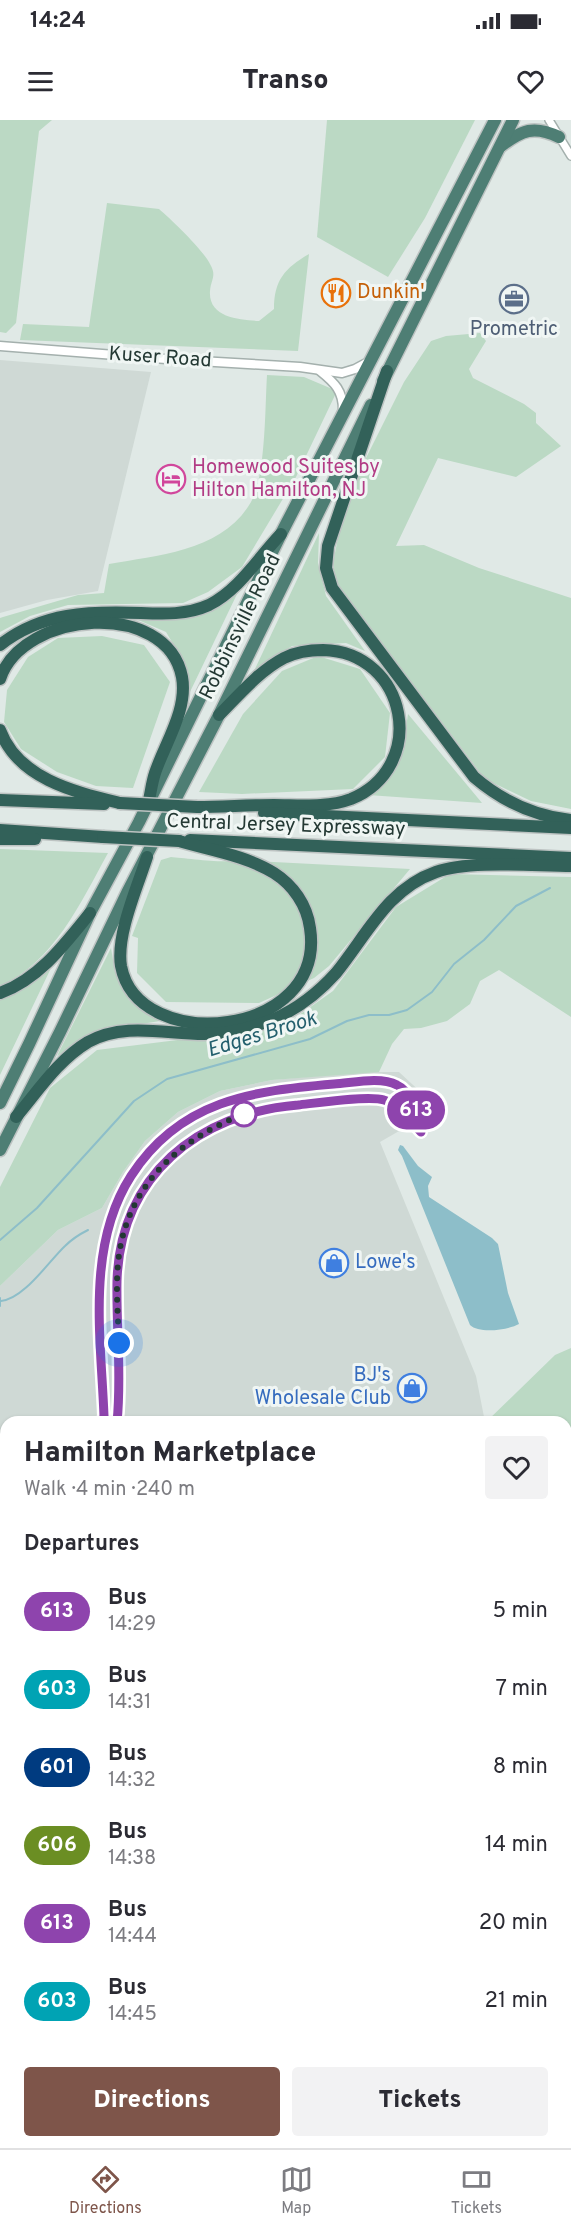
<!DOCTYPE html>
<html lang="en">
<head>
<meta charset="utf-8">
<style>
  body { margin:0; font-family:Overpass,sans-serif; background:#f2f2f3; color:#2b2b33; height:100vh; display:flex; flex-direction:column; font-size:22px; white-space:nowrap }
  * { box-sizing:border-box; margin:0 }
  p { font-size:20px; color:#7c7c81 }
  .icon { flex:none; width:33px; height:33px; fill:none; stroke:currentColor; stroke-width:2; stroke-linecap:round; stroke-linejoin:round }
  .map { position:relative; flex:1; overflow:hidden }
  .sheet { position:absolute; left:0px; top:1296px; width:572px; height:732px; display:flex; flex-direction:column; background:#fff; border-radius:18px 18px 0 0; box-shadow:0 2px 4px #0004 }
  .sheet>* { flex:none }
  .badge { padding:0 12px; border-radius:20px; font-size:21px; line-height:39px }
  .you { position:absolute; width:30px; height:30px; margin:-15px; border:4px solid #fff; border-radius:50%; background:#1a73e8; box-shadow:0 0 0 9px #1a73e833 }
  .map>.badge { position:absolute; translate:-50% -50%; box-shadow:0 0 0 3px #fff }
  h2 { padding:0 24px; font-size:22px; line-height:54px }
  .round { display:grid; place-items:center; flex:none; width:63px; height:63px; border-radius:6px; background:#f2f2f3 }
  .overview { display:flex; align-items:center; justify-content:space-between; height:102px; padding:0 24px }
  h1 { font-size:28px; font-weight:800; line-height:45px }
  .primary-button { display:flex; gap:12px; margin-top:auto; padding:12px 24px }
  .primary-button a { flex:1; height:69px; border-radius:6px; background:#7e554a; color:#fff; font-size:24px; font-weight:800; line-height:69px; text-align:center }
  .primary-button a+a { background:#f2f2f3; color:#2b2b33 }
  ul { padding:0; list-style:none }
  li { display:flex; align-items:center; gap:18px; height:78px; padding:0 24px }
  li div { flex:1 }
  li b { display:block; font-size:22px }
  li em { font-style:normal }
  li .badge { min-width:66px; font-weight:700; text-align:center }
  .status { display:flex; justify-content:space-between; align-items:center; height:42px; padding:0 30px; background:#fff; direction:ltr }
  .status svg { height:16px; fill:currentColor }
  header { display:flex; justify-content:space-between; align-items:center; height:78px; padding:0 24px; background:#fff; font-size:27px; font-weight:800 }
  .menu { display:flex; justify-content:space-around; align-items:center; height:84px; border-top:2px solid #e1e1e2; background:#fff; font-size:16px; color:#7c7c81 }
  .menu a { display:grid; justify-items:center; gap:3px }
  .menu .current { color:#7e554a }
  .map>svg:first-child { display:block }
  .built { fill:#cfd9d5 }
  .green { fill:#bbd9c4 }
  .water { fill:#8dbec9 }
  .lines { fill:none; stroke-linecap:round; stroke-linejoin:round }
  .stream { stroke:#8dbec9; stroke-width:2 }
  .minor-casing { stroke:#a4b0ad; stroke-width:10 }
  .tertiary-casing { stroke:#a4b0ad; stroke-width:11 }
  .trunk-casing { stroke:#bdc3c2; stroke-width:15 }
  .motorway-casing { stroke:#bdc3c2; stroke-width:15 }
  .minor { stroke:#fff; stroke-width:7 }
  .tertiary { stroke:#fff; stroke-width:8 }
  .trunk { stroke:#4e7e74; stroke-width:12 }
  .motorway { stroke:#326159; stroke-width:12 }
  .motorway-bridge-casing { stroke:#bdc3c2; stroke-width:15; stroke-linecap:butt }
  .motorway-bridge { stroke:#326159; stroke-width:12 }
  .line-casing { stroke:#fff; stroke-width:14 }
  .line { stroke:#8e44ad; stroke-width:9 }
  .walk { stroke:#233833; stroke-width:6; stroke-dasharray:0 10.8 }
  .stop-dot { fill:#fff; stroke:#8e44ad; stroke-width:3 }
  .labels { text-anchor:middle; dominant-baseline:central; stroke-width:6; stroke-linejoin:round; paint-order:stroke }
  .food-label { font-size:20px; fill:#c56008; stroke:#f0f6f4; text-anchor:start }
  .service-label { font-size:20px; fill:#4e5e75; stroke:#f0f6f4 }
  .street-label { font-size:20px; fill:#233833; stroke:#f0f6f4 }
  .hotel-label { font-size:20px; fill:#b23c85; stroke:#f0f6f4; text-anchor:start }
  .shop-label { font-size:20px; fill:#366cbe; stroke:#f0f6f4; text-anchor:start }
  .water-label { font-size:21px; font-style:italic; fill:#235f6d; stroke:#f0f6f4 }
</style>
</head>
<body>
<div class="status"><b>14:24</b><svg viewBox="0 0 49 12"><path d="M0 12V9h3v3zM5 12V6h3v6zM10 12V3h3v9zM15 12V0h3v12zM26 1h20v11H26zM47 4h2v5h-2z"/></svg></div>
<header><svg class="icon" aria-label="menu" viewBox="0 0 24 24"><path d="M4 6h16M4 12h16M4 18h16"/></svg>Transo<svg class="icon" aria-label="heart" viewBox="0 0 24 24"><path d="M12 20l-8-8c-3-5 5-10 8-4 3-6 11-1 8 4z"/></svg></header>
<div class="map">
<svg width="571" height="2028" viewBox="0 0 571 2028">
  <rect width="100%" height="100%" fill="#e0e9e6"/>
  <g class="built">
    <polygon points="0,240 151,252 98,471 47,480 0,493"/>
    <polygon points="363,952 399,952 426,977 420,999 380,1022 476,1256 485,1302 6,1302 6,1625 0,1626 0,1166 58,1110 102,1088 123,1052 145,1021 178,992 220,971 272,960"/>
    <polygon points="566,1509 571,1519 571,1737 566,1740"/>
    <polygon points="6,1650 6,2022 200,2022 212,2028 0,2028 0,1651"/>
  </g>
  <g class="green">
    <polygon points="0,0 52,0 39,11 16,203 6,213 0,212"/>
    <polygon points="327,0 475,0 425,98 388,157 317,117"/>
    <path d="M107,83L159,89C172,100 203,130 210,144C217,156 211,159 210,171C208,198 240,200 259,201L274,189C274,160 285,148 309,134L298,231L20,220L23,204L89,207Z"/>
    <polygon points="480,213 486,221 469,249 473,258 524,284 536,293 536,303 561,326 516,357 438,338 396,426 424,425 479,448 571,478 571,689 531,681 485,659 336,463 333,443 340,408 366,338 404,262 431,221 446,216"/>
    <path d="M267,255L304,257L337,271L296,357L242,447L208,472L183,483L68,485L30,496L0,512V498L3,497L78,475L104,473L109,444C159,435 223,431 251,382C266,356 265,286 267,255Z"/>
    <polygon points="319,413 318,443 326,476 365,531 346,523 292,526 254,551"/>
    <polygon points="238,472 189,574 184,542 166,512 129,496 180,499 211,487"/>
    <polygon points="102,516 144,525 170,562 133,668 96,666 57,652 21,629 4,602 7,570 28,537 58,518"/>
    <polygon points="318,536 360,549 390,593 385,637 353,669 242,674 199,672 243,594 282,551"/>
    <polygon points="408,594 482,683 368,675 388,657 403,628"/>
    <path d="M0,729L108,733C81,782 54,842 0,866Z"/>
    <path d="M171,737C184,738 227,744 236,740L410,749L329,846L314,858L259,883L166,882L137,853L138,818L132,816L161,740Z"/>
    <polygon points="450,754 571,757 571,897 499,850 480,861 470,884 447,901 421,908 404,909 392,924 379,952 272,960 220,971 178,992 145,1021 123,1052 102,1088 58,1110 0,1166 0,1067 50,968 97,930 282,907 333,871 396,787"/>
    <polygon points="111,828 115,852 129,880 160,901 97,911 57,936"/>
    <polygon points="51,848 0,955 0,878 18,871"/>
    <polygon points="571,1228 571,1519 566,1509 566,1302 486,1302 555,1235"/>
    <polygon points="6,1625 6,1650 0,1651 0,1626"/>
    <polygon points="571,1737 571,1948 566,1952 566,1740"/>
    <polygon points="200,2022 443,2022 432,2028 212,2028"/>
  </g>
  <path class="water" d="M400,1025L403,1026L418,1046L432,1057L428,1066L429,1077L492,1118L498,1124L508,1173L519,1204C508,1210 479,1214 470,1205L402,1036L398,1030Z"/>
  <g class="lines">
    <g class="stream">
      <polyline points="0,1120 37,1088 134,981 167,959 310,919 347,901 369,895 389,895 407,890 432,872 454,844 484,820 516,786 550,768"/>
      <polyline points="0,1178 0,1186"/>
      <path d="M1,1181C24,1179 49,1141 65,1126C72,1119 80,1114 88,1110"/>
      <polyline points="566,1766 571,1764"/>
      <polyline points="282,2028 287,2022"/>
    </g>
    <g class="minor-casing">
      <g id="minor">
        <polyline points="549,0 571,36"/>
        <path d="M102,1302L104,1296C101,1217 86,1126 131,1056C162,1007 215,979 270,970C291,966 313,966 334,964C352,963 380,956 397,965C413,972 419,997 421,1012"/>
        <path d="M117,1302C122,1255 116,1208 117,1161C120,1056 198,993 298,985C315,983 370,975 384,980C391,982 399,986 404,991C410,997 415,1006 421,1012"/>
        <polyline points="0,1407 6,1409"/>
        <polyline points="0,1431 6,1434"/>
        <polyline points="0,1520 6,1509"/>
        <polyline points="0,1554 6,1543"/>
      </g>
    </g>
    <g class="tertiary-casing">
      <g id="tertiary">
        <polyline points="0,226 166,239 300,247 342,253 355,249 368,242"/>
        <path d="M320,251C335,263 343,271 343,290"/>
      </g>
    </g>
    <g class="trunk-casing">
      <g id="trunk">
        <path d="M501,26C522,10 534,5 559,17"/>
        <polyline points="383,261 513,0"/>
        <polyline points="0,983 29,924 90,793 139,702 281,414 495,0"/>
        <polyline points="0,1030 60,912 127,773 219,595 371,285"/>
      </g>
    </g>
    <g class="motorway-casing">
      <g id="motorway">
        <path d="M387,251L328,426L326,448L332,468L474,657C502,681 533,696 571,700"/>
        <path d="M0,525C42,492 90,491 141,493C164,494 187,495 209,485C239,470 258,438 281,414"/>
        <path d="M0,559C23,490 167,479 182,557C188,590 165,623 155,653C152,662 151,671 149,680"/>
        <path d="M0,610C18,659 75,672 120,683"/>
        <polyline points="0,680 104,684"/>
        <path d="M197,687C222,687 248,685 274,685C299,685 327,688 351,679C429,647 408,532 323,530C309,530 296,532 284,538C259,551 238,576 219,595"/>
        <polyline points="264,693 571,708"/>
        <polyline points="0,710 103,717"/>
        <polyline points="0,719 35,719"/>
        <polyline points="190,720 571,738"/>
        <path d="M147,737C137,768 116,815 121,846C138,936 327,918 310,808C307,785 293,765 274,753C247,736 210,730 179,721"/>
        <path d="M0,873C39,859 65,824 90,793"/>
        <path d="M16,997C38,971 58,940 88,922C124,902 165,914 204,914C228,914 252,908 274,899C297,889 319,872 336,853C367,815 387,769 436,752C470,740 533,746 571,746"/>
      </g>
    </g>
    <use href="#minor" class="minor"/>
    <use href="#tertiary" class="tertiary"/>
    <use href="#trunk" class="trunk"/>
    <use href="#motorway" class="motorway"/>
    <g class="motorway-bridge-casing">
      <g id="motorway-bridge">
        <polyline points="120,683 197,687"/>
        <polyline points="103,717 179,721"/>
      </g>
    </g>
    <use href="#motorway-bridge" class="motorway-bridge"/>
  </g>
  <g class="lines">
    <g class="line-casing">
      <path id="line" d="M102,1302L104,1296C101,1217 86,1126 131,1056C180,980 252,971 334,964C352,963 380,956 397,965C413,972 419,997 421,1012C415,1006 410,997 404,991C398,986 391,982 384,980C369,975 316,983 298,985C198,993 120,1056 117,1161C116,1208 122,1255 117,1302"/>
    </g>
    <use href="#line" class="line"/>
    <path class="walk" d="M119,1223C118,1194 115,1164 119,1135C129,1063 182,1017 247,993L244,994"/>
  </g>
  <defs>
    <g id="restaurant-ring" transform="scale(1.5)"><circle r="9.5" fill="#f0f6f4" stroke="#e8710a" stroke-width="1.5"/><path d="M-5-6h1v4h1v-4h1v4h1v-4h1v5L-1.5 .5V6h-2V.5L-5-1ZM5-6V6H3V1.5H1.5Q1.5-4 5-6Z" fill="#e8710a"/></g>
    <g id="office-ring" transform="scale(1.5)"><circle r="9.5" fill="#f0f6f4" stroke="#5c6f8a" stroke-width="1.5"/><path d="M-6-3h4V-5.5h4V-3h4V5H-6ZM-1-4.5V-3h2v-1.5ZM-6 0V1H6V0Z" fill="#5c6f8a"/></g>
    <g id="hotel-ring" transform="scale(1.5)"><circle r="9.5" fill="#f0f6f4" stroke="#d1479c" stroke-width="1.5"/><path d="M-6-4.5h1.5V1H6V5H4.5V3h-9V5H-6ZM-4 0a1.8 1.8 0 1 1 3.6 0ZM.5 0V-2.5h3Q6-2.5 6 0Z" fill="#d1479c"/></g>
    <g id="shop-ring" transform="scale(1.5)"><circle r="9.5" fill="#f0f6f4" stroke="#3f7fe0" stroke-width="1.5"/><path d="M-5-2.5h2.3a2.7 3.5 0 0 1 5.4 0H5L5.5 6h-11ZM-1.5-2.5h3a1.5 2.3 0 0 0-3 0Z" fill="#3f7fe0"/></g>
  </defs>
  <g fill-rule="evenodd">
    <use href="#restaurant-ring" x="336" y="173"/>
    <use href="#office-ring" x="514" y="179"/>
    <use href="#hotel-ring" x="171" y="359"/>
    <use href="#shop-ring" x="334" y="1143"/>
    <use href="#shop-ring" x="412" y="1268"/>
  </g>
  <circle class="stop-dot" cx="244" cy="994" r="12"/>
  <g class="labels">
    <g class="food-label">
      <text x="357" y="173">Dunkin'</text>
    </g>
    <g class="service-label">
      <text x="514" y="210">Prometric</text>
    </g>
    <g class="street-label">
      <text transform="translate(160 238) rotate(4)">Kuser Road</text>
      <text transform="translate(241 507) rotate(-64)">Robbinsville Road</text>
      <text transform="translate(286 706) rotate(2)">Central Jersey Expressway</text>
    </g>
    <g class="hotel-label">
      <text x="192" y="348">Homewood Suites by<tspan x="192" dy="23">Hilton Hamilton, NJ</tspan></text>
    </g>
    <g class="shop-label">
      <text x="355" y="1143">Lowe's</text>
      <text x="391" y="1256" text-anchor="end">BJ's<tspan x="391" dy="23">Wholesale Club</tspan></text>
    </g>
    <g class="water-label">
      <text transform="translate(262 915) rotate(-17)">Edges Brook</text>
    </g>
  </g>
</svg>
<div class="you" style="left:119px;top:1223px"></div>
<b class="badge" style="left:416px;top:990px;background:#8e44ad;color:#fff">613</b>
<section class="sheet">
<div class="overview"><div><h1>Hamilton Marketplace</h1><p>Walk · 4 min · 240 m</p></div><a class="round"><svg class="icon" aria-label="heart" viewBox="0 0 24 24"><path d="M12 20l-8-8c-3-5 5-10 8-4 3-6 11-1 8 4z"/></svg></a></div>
<h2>Departures</h2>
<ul>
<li><span class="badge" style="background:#8e44ad;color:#fff">613</span><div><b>Bus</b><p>14:29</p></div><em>5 min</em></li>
<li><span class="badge" style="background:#00a3b4;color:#fff">603</span><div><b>Bus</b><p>14:31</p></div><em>7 min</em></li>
<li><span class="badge" style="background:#003b80;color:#fff">601</span><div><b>Bus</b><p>14:32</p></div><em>8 min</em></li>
<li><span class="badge" style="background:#6b8e23;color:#fff">606</span><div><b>Bus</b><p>14:38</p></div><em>14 min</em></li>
<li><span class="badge" style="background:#8e44ad;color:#fff">613</span><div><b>Bus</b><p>14:44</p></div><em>20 min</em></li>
<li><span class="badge" style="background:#00a3b4;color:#fff">603</span><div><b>Bus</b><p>14:45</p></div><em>21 min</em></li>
</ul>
<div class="primary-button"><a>Directions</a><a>Tickets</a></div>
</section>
</div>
<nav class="menu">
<a class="current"><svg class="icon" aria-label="directions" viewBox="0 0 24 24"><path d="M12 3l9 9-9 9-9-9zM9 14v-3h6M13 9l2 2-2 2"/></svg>Directions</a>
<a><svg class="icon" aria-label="map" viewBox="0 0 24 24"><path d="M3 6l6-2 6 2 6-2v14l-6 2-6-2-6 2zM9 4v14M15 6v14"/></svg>Map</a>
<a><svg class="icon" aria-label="tickets" viewBox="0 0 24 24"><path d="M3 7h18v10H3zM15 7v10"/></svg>Tickets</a>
</nav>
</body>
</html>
